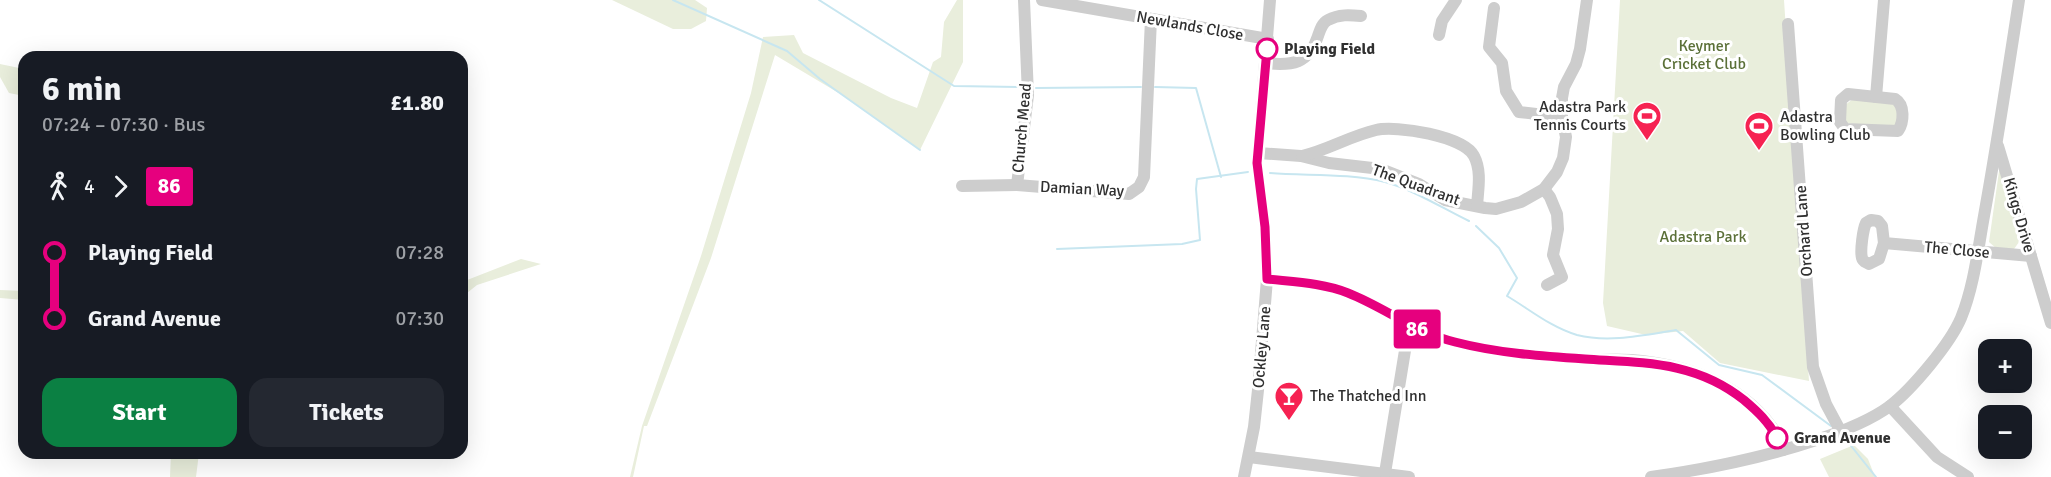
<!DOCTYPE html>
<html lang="en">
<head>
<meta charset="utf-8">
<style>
  body { margin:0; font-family:Signika,sans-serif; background:#242831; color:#f1f3f6; height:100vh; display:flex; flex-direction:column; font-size:22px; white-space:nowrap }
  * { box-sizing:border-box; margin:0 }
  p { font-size:20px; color:#9ea1a6 }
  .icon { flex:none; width:33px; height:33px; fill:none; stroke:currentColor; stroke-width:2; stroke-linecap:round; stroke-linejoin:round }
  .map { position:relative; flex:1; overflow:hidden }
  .panel { position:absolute; left:18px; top:51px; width:450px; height:408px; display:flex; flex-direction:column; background:#171b24; border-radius:18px; box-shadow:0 6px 24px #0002 }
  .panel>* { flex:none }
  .badge { padding:0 12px; border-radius:4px; font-size:21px; line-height:39px }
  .buttons { position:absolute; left:1978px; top:339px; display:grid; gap:12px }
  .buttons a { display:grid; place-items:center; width:54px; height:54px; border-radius:12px; background:#171b24; box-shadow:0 6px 24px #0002; font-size:30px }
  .map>.badge { position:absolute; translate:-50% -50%; box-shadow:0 0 0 3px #fff }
  .legs { display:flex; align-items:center; gap:9px; height:66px; padding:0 24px; font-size:20px }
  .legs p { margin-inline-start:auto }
  .summary { display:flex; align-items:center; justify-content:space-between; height:102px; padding:0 24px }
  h1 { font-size:33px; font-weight:700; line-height:45px }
  .action { display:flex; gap:12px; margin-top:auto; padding:12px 24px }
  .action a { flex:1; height:69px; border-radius:18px; background:#0b8043; color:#fff; font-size:24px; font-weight:700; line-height:69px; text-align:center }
  .action a+a { background:#242831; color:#f1f3f6 }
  ul { padding:0 24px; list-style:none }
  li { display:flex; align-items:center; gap:21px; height:66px; font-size:22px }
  li i { display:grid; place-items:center; width:9px; height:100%; margin:0 8px; background:currentColor }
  li i::after { content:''; width:15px; height:15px; margin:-8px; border:4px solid; border-radius:50%; background:#171b24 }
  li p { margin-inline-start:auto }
  li:first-child i { background:linear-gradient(#0000 50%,currentColor 0) }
  li:last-child i { background:linear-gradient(currentColor 50%,#0000 0) }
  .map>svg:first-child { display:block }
  .green { fill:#e9eedc }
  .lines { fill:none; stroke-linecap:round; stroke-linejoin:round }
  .stream { stroke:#c7e6f0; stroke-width:2 }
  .minor { stroke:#cdcdcd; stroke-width:12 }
  .line-1-casing { stroke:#fff; stroke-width:14 }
  .line-1 { stroke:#e6007e; stroke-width:9 }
  .stop-1-dot { fill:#fff; stroke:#e6007e; stroke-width:3 }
  .labels { text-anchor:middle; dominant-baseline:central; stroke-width:6; stroke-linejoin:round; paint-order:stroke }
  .street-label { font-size:16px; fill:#303030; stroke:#fff }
  .park-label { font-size:16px; fill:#5b7038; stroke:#fff }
  .stop-label { font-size:16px; font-weight:bold; fill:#303030; stroke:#fff; text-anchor:start }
  .poi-label { font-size:16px; fill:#303030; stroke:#fff; text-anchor:start }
</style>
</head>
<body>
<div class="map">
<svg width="2051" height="477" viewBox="0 0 2051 477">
  <rect width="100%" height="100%" fill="#fff"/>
  <g class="green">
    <polygon points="612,0 695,0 707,8 706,21 691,29 673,29"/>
    <polygon points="957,0 963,0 963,62 920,150 842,95 775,55 711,258 647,426 644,426 633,477 630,477 642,426 701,256 751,93 763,37 794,35 803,53 891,98 917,108 933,62 941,57 944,22"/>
    <polygon points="1620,0 1784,0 1809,381 1720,363 1683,331 1646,335 1607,326 1603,303"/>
    <polygon points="0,64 24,69 24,96 9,93 0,77"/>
    <polygon points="1853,99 1897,104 1898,124 1894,128 1846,123 1845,105"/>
    <polygon points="2000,164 2020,234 2019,242 2014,249 1997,249 1989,242"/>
    <polygon points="521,259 541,264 477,285 462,297 462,282"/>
    <polygon points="0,290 24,291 24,300 0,298"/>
    <polygon points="1854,445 1868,459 1875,477 1829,477 1820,459"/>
    <polygon points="171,453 199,453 196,477 170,477"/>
  </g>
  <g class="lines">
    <g class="stream">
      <polyline points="673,0 787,51 820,79 920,150"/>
      <polyline points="819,0 954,86 1022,87"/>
      <polyline points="1155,87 1196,88 1221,177"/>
      <polyline points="1036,88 1141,87"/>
      <path d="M1270,173C1307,176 1348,173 1385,182C1414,190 1442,208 1469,221"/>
      <path d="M1476,226L1499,248L1517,278L1507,296C1529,309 1552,328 1577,335C1609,343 1644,335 1676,330L1719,365L1762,375L1831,426"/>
      <polyline points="1057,249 1182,244 1200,240 1196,189 1197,179 1248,172"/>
      <polyline points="1844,437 1876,477"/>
    </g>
    <g class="minor">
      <polyline points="1042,0 1268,39"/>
      <polyline points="1494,8 1489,47 1502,63 1506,91 1519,112 1562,117"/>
      <polyline points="1788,24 1813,367 1826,404 1841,432"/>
      <polyline points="1439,35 1442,21 1456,0"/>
      <path d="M1265,63C1292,66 1309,64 1318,36C1320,30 1322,23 1328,20C1339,14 1350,15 1361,16"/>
      <path d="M1848,94L1895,99C1905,105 1904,122 1898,131L1845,129L1840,122L1841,100Z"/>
      <polyline points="1876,97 1884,0"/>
      <polyline points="1998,146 2051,323"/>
      <polyline points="1258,153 1301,156 1329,163 1381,169 1419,184 1445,200 1485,208 1496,209 1521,202 1544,189 1557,172 1563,158 1566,137 1562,117 1562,98 1564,87 1576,64 1580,49 1587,0"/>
      <path d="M1302,156C1328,150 1350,136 1376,130C1396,125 1464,136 1474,156C1482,171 1478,190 1477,206"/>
      <polyline points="1017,185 1028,95 1024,0"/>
      <polyline points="962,186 1017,185 1129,194 1139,187 1144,177 1151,19"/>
      <polyline points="1544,189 1550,197 1557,214 1558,229 1553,255 1562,277 1547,285"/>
      <path d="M1884,243L1882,226L1878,221L1871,220L1866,223C1863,229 1860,251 1862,258C1863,262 1866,262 1869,264L1879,259L1884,243L2031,256"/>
      <path d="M1267,279C1294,282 1323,283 1348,293C1385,308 1415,332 1455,342C1497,353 1542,357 1586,359C1601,360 1616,359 1631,360C1684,364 1738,382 1771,426C1776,433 1779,443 1783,450"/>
      <polyline points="1890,406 1937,457 1968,477"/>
      <polyline points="1249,457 1409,477"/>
      <polyline points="1385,473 1409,326"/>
      <polyline points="1244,477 1254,427 1258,390 1267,279 1265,227 1257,163 1270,0"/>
      <path d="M1651,477C1707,469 1762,458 1816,440C1841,432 1868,422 1890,406C1912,389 1950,344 1961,318C1974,286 1978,249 1984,216C1997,144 2008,72 2019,0"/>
    </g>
  </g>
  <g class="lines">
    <g class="line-1-casing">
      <path id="line-1" d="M1267,49L1257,163L1265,227L1267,279C1294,282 1323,283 1348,293C1386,308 1414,332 1455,342C1497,353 1541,356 1585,359C1644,363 1695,361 1744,400C1757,411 1769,422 1777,438"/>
    </g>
    <use href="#line-1" class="line-1"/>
  </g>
  <defs>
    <g id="stadium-pin" transform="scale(1.5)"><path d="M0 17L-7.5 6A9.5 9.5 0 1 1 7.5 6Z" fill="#f62252" stroke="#fff"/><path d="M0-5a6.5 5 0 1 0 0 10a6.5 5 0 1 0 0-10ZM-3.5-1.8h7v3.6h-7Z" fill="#fff"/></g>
    <g id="bar-pin" transform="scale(1.5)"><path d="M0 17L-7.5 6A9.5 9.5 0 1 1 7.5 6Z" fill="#f62252" stroke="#fff"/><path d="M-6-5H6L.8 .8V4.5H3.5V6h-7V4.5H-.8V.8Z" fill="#fff"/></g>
  </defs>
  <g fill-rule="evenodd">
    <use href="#stadium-pin" x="1647" y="116"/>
    <use href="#stadium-pin" x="1759" y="126"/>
    <use href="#bar-pin" x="1289" y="396"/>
  </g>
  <g class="stop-1-dot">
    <circle cx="1267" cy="49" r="10"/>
    <circle cx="1777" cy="438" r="10"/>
  </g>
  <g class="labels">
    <g class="street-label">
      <text transform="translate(1190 26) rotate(10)">Newlands Close</text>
      <text transform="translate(1022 128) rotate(-85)">Church Mead</text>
      <text transform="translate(1416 185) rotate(20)">The Quadrant</text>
      <text transform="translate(1082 189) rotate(3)">Damian Way</text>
      <text transform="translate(2019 215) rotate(74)">Kings Drive</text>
      <text transform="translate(1804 231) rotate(-94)">Orchard Lane</text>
      <text transform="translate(1957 250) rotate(5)">The Close</text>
      <text transform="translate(1262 347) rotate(-85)">Ockley Lane</text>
    </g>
    <g class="park-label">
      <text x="1704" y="46">Keymer<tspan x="1704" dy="18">Cricket Club</tspan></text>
      <text x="1703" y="237">Adastra Park</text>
    </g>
    <g class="stop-label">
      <text x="1284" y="49">Playing Field</text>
      <text x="1794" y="438">Grand Avenue</text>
    </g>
    <g class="poi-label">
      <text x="1626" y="107" text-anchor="end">Adastra Park<tspan x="1626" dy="18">Tennis Courts</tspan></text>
      <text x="1780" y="117">Adastra<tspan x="1780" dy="18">Bowling Club</tspan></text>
      <text x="1310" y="396">The Thatched Inn</text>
    </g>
  </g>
</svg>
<div class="buttons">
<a>+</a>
<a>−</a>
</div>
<b class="badge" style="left:1417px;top:329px;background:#e6007e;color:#fff">86</b>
<section class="panel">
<div class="summary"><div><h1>6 min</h1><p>07:24 – 07:30 · Bus</p></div><b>£1.80</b></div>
<div class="legs"><svg class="icon" aria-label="walk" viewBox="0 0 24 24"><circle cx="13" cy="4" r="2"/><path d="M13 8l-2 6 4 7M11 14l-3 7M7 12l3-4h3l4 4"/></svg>4<svg class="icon" aria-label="forward" viewBox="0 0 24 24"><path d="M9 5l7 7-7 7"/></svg><b class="badge" style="background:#e6007e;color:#fff">86</b></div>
<ul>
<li><i style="color:#e6007e"></i><b>Playing Field</b><p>07:28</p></li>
<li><i style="color:#e6007e"></i><b>Grand Avenue</b><p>07:30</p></li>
</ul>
<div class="action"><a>Start</a><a>Tickets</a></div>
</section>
</div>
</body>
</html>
